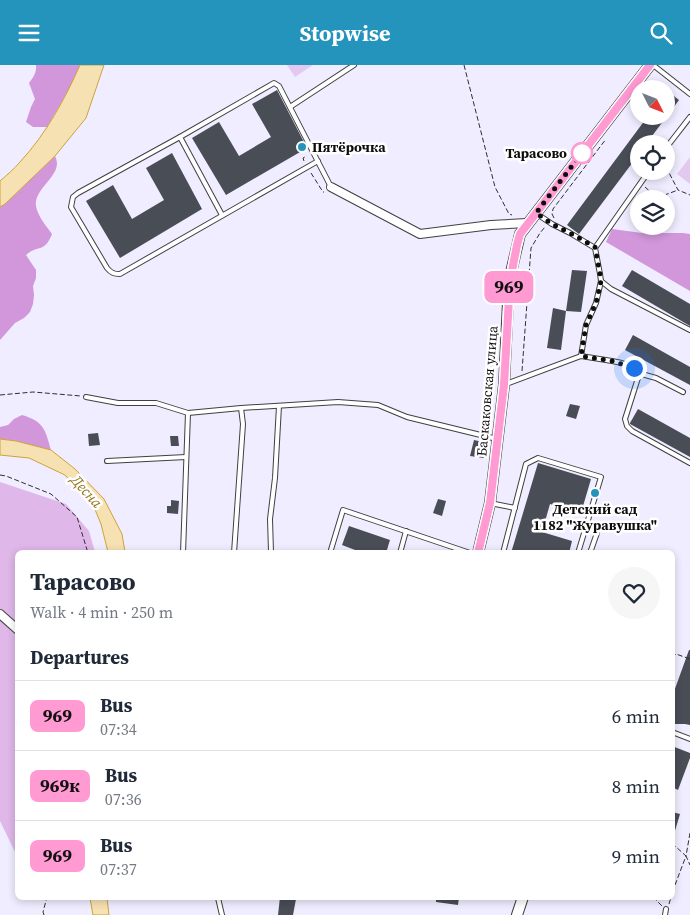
<!DOCTYPE html>
<html lang="en">
<head>
<meta charset="utf-8">
<style>
  body { margin:0; font-family:"Source Serif 4",serif; background:#f6f6f7; color:#1f2937; height:100vh; display:flex; flex-direction:column; font-size:19px; white-space:nowrap }
  * { box-sizing:border-box; margin:0 }
  p { font-size:16px; color:#747a83 }
  .icon { flex:none; width:28px; height:28px; fill:none; stroke:currentColor; stroke-width:2; stroke-linecap:round; stroke-linejoin:round }
  .map { position:relative; flex:1; overflow:hidden }
  .side { position:absolute; left:15px; top:485px; width:660px; height:350px; display:flex; flex-direction:column; background:#fff; border-radius:8px; box-shadow:0 2px 8px #0003 }
  .side>* { flex:none }
  .badge { padding:0 10px; border-radius:8px; font-size:18px; line-height:32px }
  .needle { width:32px; rotate:132deg }
  .tools { position:absolute; left:630px; top:15px; display:grid; gap:10px }
  .tools a { display:grid; place-items:center; width:45px; height:45px; border-radius:50%; background:#fff; box-shadow:0 2px 8px #0003; font-size:25px }
  .you { position:absolute; width:25px; height:25px; margin:-12px; border:4px solid #fff; border-radius:50%; background:#1a73e8; box-shadow:0 0 0 8px #1a73e833 }
  .map>.badge { position:absolute; translate:-50% -50%; box-shadow:0 0 0 2px #fff }
  h2 { padding:0 15px; font-size:19px; line-height:45px }
  .round { display:grid; place-items:center; flex:none; width:52px; height:52px; border-radius:26px; background:#f6f6f7 }
  .headline { display:flex; align-items:center; justify-content:space-between; height:85px; padding:0 15px }
  h1 { font-size:24px; font-weight:700; line-height:38px }
  ul { padding:0; list-style:none }
  li { display:flex; align-items:center; gap:15px; height:70px; padding:0 15px; border-top:1px solid #e0e1e3 }
  li div { flex:1 }
  li b { display:block; font-size:19px }
  li em { font-style:normal }
  li .badge { min-width:55px; font-weight:700; text-align:center }
  header { display:flex; justify-content:space-between; align-items:center; height:65px; padding:0 15px; background:#2594bd; color:#fff; font-size:22px; font-weight:700 }
  .map>svg:first-child { display:block }
  .green { fill:#dfb7e9 }
  .forest { fill:#d197da }
  .pitch { fill:#e3c9f0 }
  .water { fill:#f6e1b2; stroke:#cda339 }
  .building { fill:#494d56 }
  .lines { fill:none; stroke-linecap:round; stroke-linejoin:round }
  .service-casing { stroke:#404040; stroke-width:6 }
  .minor-casing { stroke:#404040; stroke-width:10 }
  .tertiary-casing { stroke:#404040; stroke-width:12 }
  .path { stroke:#2f2f2f; stroke-width:1; stroke-dasharray:5 2.5; stroke-linecap:butt }
  .service { stroke:#fff; stroke-width:4 }
  .minor { stroke:#fff; stroke-width:8 }
  .tertiary { stroke:#fff; stroke-width:10 }
  .line-casing { stroke:#fff; stroke-width:11 }
  .line { stroke:#ff9ad2; stroke-width:8 }
  .walk { stroke:#0d0d0d; stroke-width:5; stroke-dasharray:0 9 }
  .poi-dot { fill:#2594bd; stroke:#fff; stroke-width:2 }
  .stop-dot { fill:#fff; stroke:#ff9ad2; stroke-width:2.5 }
  .labels { text-anchor:middle; dominant-baseline:central; stroke-width:5; stroke-linejoin:round; paint-order:stroke }
  .poi-label { font-size:14px; font-weight:bold; fill:#0d0d0d; stroke:#fff; text-anchor:start }
  .stop-label { font-size:14px; font-weight:bold; fill:#0d0d0d; stroke:#fff; text-anchor:end }
  .street-label { font-size:14px; fill:#0d0d0d; stroke:#fff }
  .water-label { font-size:15px; font-style:italic; fill:#917216; stroke:#fff }
</style>
</head>
<body>
<header><svg class="icon" aria-label="menu" viewBox="0 0 24 24"><path d="M4 6h16M4 12h16M4 18h16"/></svg>Stopwise<svg class="icon" aria-label="search" viewBox="0 0 24 24"><circle cx="10" cy="10" r="6"/><path d="M15 15l6 6"/></svg></header>
<div class="map">
<svg width="690" height="850" viewBox="0 0 690 850">
  <rect width="100%" height="100%" fill="#efedff"/>
  <polygon class="green" points="0,417 66,439 89,466 95,487 18,488 17,791 0,756"/>
  <g class="forest">
    <path d="M36,0H80L71,21L47,62H33L26,57L31,42L35,34L29,18C33,13 37,7 36,0Z"/>
    <path d="M55,91C56,93 57,96 57,99C56,115 30,127 37,145C40,154 47,162 52,169C44,189 38,179 26,190L36,205V213L33,221L34,230L33,239L30,247L24,253L15,258L0,275V142L5,139Z"/>
    <polygon points="612,164 642,168 683,168 690,169 690,226 606,177"/>
    <path d="M22,350C45,357 45,365 51,385L16,376L0,374V362L8,360L14,354Z"/>
  </g>
  <g class="pitch">
    <polygon points="287,0 313,0 295,12"/>
    <polygon points="690,92 690,119 677,109"/>
  </g>
  <g class="water">
    <path d="M80,0H104L86,53L55,91L5,139L0,142V116C7,110 14,104 20,97C46,69 65,34 80,0Z"/>
    <polygon points="0,374 16,376 51,385 75,404 104,434 122,469 125,487 108,487 101,459 94,442 65,410 29,393 0,390"/>
    <polygon points="90,833 107,833 109,850 93,850"/>
  </g>
  <g class="building">
    <polygon points="277,25 307,83 226,130 192,73 219,57 239,91 271,72 252,39"/>
    <polygon points="666,25 679,35 646,79 639,79 639,89 579,169 567,160 648,51 666,51"/>
    <polygon points="172,88 202,144 120,193 86,136 113,120 132,154 164,135 146,103"/>
    <polygon points="572,205 587,206 581,247 566,246"/>
    <polygon points="632,205 690,239 690,261 622,221"/>
    <polygon points="553,243 566,246 561,285 547,283"/>
    <polygon points="633,270 690,302 690,320 625,285"/>
    <polygon points="570,339 580,341 576,354 566,351"/>
    <polygon points="638,344 690,373 690,392 630,359 630,358"/>
    <polygon points="98,368 100,380 89,381 88,369"/>
    <polygon points="170,371 178,371 179,381 171,381"/>
    <polygon points="474,375 487,378 484,393 470,391"/>
    <polygon points="538,398 591,414 581,448 550,439 542,467 572,476 569,488 511,488"/>
    <polygon points="438,434 446,436 442,451 433,448"/>
    <polygon points="171,435 179,436 178,449 167,448 167,441 171,441"/>
    <polygon points="349,461 390,475 386,488 363,488 342,480"/>
    <polygon points="689,585 690,585 690,660 685,659 672,659 672,632"/>
    <polygon points="672,681 690,688 690,693 678,725 672,722"/>
    <polygon points="672,747 680,749 674,769 672,768"/>
    <polygon points="280,832 296,834 293,850 278,850"/>
    <polygon points="436,832 459,832 458,840 436,837"/>
  </g>
  <g class="lines">
    <g class="service-casing">
      <g id="service">
        <polyline points="653,0 690,29"/>
        <polyline points="290,42 354,0"/>
        <polyline points="180,72 222,150"/>
        <polyline points="666,83 690,52"/>
        <path d="M318,96L120,209C114,209 111,208 107,203L71,142L73,132L78,128L180,72L274,18L279,21L331,122"/>
        <polyline points="537,149 552,159 570,168 595,183 600,209 601,216 611,224 690,265"/>
        <polyline points="595,183 649,106"/>
        <polyline points="581,291 586,260 596,238 601,216"/>
        <polyline points="638,308 656,313 683,327"/>
        <polyline points="506,319 581,291 612,296 622,298 634,303 638,308 638,313 625,354 627,361 632,366 690,398"/>
        <polyline points="86,332 118,338 156,338 188,348 241,343 338,337 378,340 407,352 497,374"/>
        <polyline points="107,396 186,392"/>
        <polyline points="490,438 515,443"/>
        <polyline points="271,487 270,454 275,413 279,341"/>
        <polyline points="183,488 188,348"/>
        <polyline points="234,488 243,359 241,343"/>
        <polyline points="330,488 343,445 470,488"/>
        <polyline points="400,488 406,466"/>
        <polyline points="503,488 526,399 538,393 601,412 578,488"/>
        <polyline points="590,488 597,468"/>
        <polyline points="672,667 690,674"/>
        <polyline points="218,833 222,850"/>
        <polyline points="665,850 666,844"/>
      </g>
    </g>
    <g class="minor-casing">
      <g id="minor">
        <polyline points="331,122 420,169 491,160 527,158"/>
        <polyline points="0,549 18,565"/>
      </g>
    </g>
    <g class="tertiary-casing">
      <g id="tertiary">
        <polyline points="478,488 490,438 504,320 509,216 520,169 650,0"/>
        <polyline points="517,850 523,832"/>
      </g>
    </g>
    <g class="path">
      <polyline points="464,0 495,122 509,149 512,150"/>
      <polyline points="304,96 303,93 307,91"/>
      <polyline points="666,102 678,125 690,130"/>
      <polyline points="311,108 323,127 324,127"/>
      <polyline points="645,122 655,131 662,131 678,125"/>
      <polyline points="554,153 552,149 553,144 606,74"/>
      <polyline points="522,306 531,183 540,168 545,162"/>
      <polyline points="0,330 33,327 81,331"/>
      <polyline points="0,410 6,411 51,429 77,452 88,488"/>
      <polyline points="672,593 676,589 690,594"/>
      <polyline points="690,768 686,791 690,800"/>
      <polyline points="672,778 675,781 686,791 672,828"/>
      <polyline points="653,832 662,841"/>
      <polyline points="669,839 671,832"/>
      <polyline points="44,850 43,847 47,832"/>
    </g>
    <use href="#service" class="service"/>
    <use href="#minor" class="minor"/>
    <use href="#tertiary" class="tertiary"/>
  </g>
  <g class="lines">
    <g class="line-casing">
      <polyline id="line" points="478,488 490,438 504,320 510,216 517,180 520,169 650,0"/>
    </g>
    <use href="#line" class="line"/>
    <polyline class="walk" points="582,88 536,148 552,159 570,168 595,182 600,209 601,216 596,238 586,260 581,291 612,296 634,303"/>
  </g>
  <g class="poi-dot">
    <circle cx="302" cy="82" r="5"/>
    <circle cx="595" cy="428" r="5"/>
  </g>
  <circle class="stop-dot" cx="582" cy="88" r="10"/>
  <g class="labels">
    <g class="poi-label">
      <text x="312" y="82">Пятёрочка</text>
      <text x="595" y="444" text-anchor="middle">Детский сад<tspan x="595" dy="16">1182 "Журавушка"</tspan></text>
    </g>
    <g class="stop-label">
      <text x="567" y="88">Тарасово</text>
    </g>
    <g class="street-label">
      <text transform="translate(487 326) rotate(-85)">Баскаковская улица</text>
    </g>
    <g class="water-label">
      <text transform="translate(87 426) rotate(48)">Десна</text>
    </g>
  </g>
</svg>
<div class="tools">
<a><svg class="needle" viewBox="-14 -14 28 28"><path d="M0-13l5 13h-10z" fill="#e53935"/><path d="M0 13l5-13h-10z" fill="#747a83"/></svg></a>
<a><svg class="icon" aria-label="locate" viewBox="0 0 24 24"><circle cx="12" cy="12" r="6"/><path d="M12 2v4M12 18v4M2 12h4M18 12h4"/></svg></a>
<a><svg class="icon" aria-label="layers" viewBox="0 0 24 24"><path d="M12 4l9 5-9 5-9-5zM3 14l9 5 9-5"/></svg></a>
</div>
<div class="you" style="left:634px;top:303px"></div>
<b class="badge" style="left:509px;top:222px;background:#ff9ad2;color:#111">969</b>
<section class="side">
<div class="headline"><div><h1>Тарасово</h1><p>Walk · 4 min · 250 m</p></div><a class="round"><svg class="icon" aria-label="heart" viewBox="0 0 24 24"><path d="M12 20l-8-8c-3-5 5-10 8-4 3-6 11-1 8 4z"/></svg></a></div>
<h2>Departures</h2>
<ul>
<li><span class="badge" style="background:#ff9ad2;color:#111">969</span><div><b>Bus</b><p>07:34</p></div><em>6 min</em></li>
<li><span class="badge" style="background:#ff9ad2;color:#111">969к</span><div><b>Bus</b><p>07:36</p></div><em>8 min</em></li>
<li><span class="badge" style="background:#ff9ad2;color:#111">969</span><div><b>Bus</b><p>07:37</p></div><em>9 min</em></li>
</ul>
</section>
</div>
</body>
</html>
